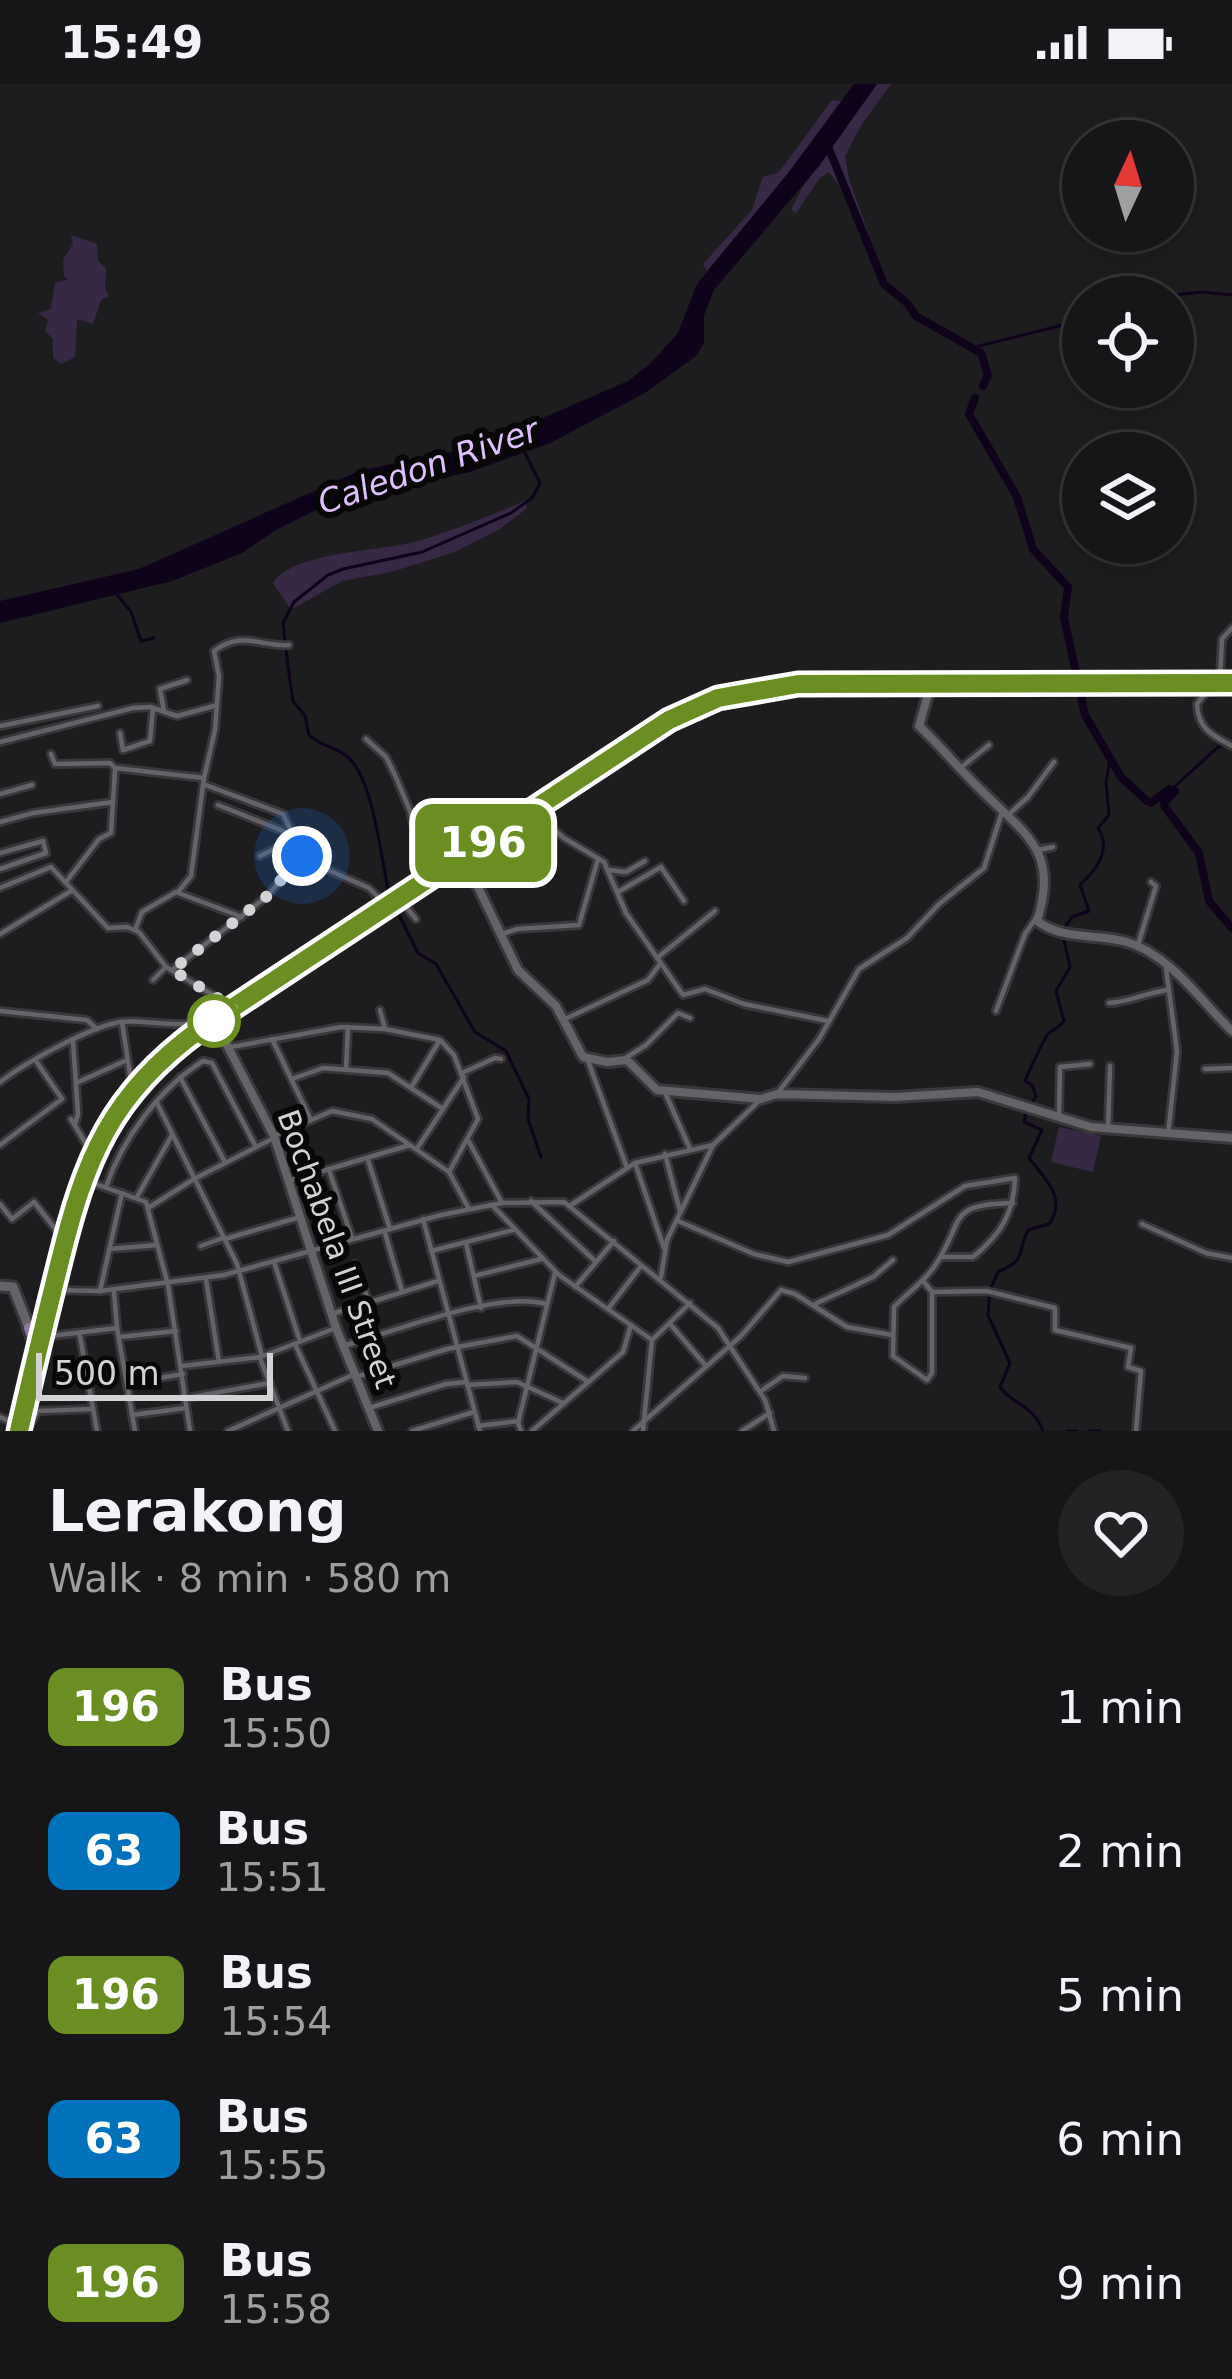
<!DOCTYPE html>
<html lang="en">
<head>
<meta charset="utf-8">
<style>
  body { margin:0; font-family:"DejaVu Sans",sans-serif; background:#232224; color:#f1f3f6; height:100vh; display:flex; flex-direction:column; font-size:45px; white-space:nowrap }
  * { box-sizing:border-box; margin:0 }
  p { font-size:39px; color:#9e9fa1 }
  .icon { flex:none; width:66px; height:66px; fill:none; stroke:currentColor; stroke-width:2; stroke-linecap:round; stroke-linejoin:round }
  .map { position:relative; height:1347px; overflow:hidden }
  .drawer { display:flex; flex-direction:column; background:#161517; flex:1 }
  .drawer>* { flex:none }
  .badge { padding:0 24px; border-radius:18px; font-size:42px; line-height:78px }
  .needle { width:78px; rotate:4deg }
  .controls { position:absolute; left:1062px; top:36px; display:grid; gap:24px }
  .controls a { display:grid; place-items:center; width:132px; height:132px; border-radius:50%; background:#161517; box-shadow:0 6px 18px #0003,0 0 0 3px #353436; font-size:60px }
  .scale { position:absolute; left:36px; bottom:30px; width:237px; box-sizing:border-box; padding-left:12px; border:6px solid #d3d2d5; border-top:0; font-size:33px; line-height:42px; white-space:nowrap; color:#d3d2d5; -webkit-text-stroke:9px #070708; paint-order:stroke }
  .you { position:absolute; width:60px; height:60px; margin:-30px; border:9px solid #fff; border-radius:50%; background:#1a73e8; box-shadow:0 0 0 18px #1a73e833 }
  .map>.badge { position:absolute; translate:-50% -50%; box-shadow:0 0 0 6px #fff }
  .round { display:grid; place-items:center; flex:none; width:126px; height:126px; border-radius:63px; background:#232224 }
  .headline { display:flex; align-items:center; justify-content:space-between; height:204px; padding:0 48px }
  h1 { font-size:57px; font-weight:800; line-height:90px }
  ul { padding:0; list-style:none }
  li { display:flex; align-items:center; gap:36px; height:144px; padding:0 48px }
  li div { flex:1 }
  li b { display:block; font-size:45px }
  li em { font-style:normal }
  li .badge { min-width:132px; font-weight:700; text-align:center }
  .status { display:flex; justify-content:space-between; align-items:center; height:84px; padding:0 60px; background:#161517; direction:ltr }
  .status svg { height:33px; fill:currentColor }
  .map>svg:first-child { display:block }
  .green { fill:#372945 }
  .water { fill:#0f021b }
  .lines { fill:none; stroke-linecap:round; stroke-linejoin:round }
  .stream { stroke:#0f021b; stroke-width:3 }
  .river { stroke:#0f021b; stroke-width:8 }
  .minor-casing { stroke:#39373a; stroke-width:10 }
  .tertiary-casing { stroke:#39373a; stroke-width:14 }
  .secondary-casing { stroke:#39373a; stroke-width:15 }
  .primary-casing { stroke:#39373a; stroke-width:16 }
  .minor { stroke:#656368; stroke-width:4.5 }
  .tertiary { stroke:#656368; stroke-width:8 }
  .secondary { stroke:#656368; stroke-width:9 }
  .primary { stroke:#8f74a8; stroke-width:10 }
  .line-casing { stroke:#fff; stroke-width:27 }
  .line { stroke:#6b8e23; stroke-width:18 }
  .walk { stroke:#d3d2d5; stroke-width:12; stroke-dasharray:0 21.6 }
  .stop-dot { fill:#fff; stroke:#6b8e23; stroke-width:6 }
  .labels { text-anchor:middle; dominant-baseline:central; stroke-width:12; stroke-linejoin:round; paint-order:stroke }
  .street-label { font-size:30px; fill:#d3d2d5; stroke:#070708 }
  .water-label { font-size:33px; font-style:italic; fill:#dec0fc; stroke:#070708 }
</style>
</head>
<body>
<div class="status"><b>15:49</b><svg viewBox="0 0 49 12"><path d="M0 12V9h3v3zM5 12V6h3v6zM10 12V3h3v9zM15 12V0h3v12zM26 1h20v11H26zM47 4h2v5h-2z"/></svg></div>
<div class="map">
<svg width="1232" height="1347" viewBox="0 0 1232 1347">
  <rect width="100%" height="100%" fill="#1d1c1f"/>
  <g class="green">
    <polygon points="877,0 891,0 862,40 845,72 849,95 869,151 865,156 859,151 852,118 829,88 819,95 796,129 791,126 802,104"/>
    <polygon points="832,16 842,17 788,90 707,187 703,180 752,126 763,93 779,88"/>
    <polygon points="71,151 97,160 98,177 106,184 105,204 109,212 101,216 93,240 77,235 75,273 61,280 53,274 53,255 45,247 48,236 38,229 51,225 55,199 68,195 64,193 63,175 73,160"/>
    <path d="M527,416L526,425L500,445L455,468L391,488L342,497L294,524H290L273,499C295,466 384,468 422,456C458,444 493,431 527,416Z"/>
    <polygon points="1059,1043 1101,1052 1093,1088 1051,1078"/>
  </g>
  <polygon class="water" points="854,0 877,0 819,82 714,206 704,231 704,259 696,272 645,309 550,359 470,388 336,416 274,447 242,469 172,497 0,539 0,517 139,485 359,387 449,368 501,352 628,297 650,280 678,249 697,200 788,89"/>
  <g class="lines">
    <g class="stream">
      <polyline points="1156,213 1202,208 1232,211"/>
      <polyline points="975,263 1083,236"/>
      <polyline points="116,509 131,528 141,557 154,554"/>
      <polyline points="1171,706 1218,663 1232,659"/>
      <path d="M389,811C381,773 374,701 350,675C339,663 321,663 309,651L305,632L293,617L288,583L283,539L294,518L328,491L343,485L422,468L511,429L532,414L540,399L525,369"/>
      <polyline points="395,823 418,869 436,880 475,948 506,967 529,1015 528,1035 541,1073"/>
      <path d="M1031,1021L1036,1012L1032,1001L1025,997C1027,991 1045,953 1048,950C1053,946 1060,943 1064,937L1056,907L1070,883L1062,847L1072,833L1089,827L1080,801C1097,785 1112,766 1098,744L1109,731L1106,698L1110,676"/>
      <path d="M1026,1028L1024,1038L1042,1046L1029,1074C1044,1094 1068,1114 1049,1140L1028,1146C1016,1170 1028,1175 998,1188L990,1206L988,1231L1010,1279L1000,1303C1014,1322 1032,1319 1043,1347"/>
      <polyline points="1067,1347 1077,1347"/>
      <polyline points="1090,1347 1100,1347"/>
    </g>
    <g class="river">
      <polyline points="827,60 884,200 907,219 916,232 981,269 988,291 983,302"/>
      <polyline points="975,314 969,330 1017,413 1033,465 1068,503 1064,533 1085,631 1121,693 1147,717 1151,719 1169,705 1175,707 1164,719 1165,723 1199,769 1209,817 1232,844"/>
    </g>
    <g class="minor-casing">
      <g id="minor">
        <polyline points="1220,594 1222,555 1232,544"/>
        <path d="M1212,601L1197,620C1198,645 1212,651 1232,662"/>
        <polyline points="164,627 160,605 187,596"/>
        <polyline points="0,642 98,622"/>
        <polyline points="120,649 123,666 150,657 153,624"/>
        <polyline points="366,655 386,673 395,691 410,727 425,788 416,797"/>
        <polyline points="0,658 133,624 150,623 177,632 214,622"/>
        <polyline points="51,670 55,680 110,679 115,684 204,694"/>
        <polyline points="959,685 989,661"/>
        <polyline points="203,700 283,730 293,751"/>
        <polyline points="0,710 32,701"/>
        <polyline points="218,721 293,751 292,756"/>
        <polyline points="531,727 564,754 604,778 626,829 683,911 705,905 744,920 828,937"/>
        <polyline points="1008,731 1028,713 1054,678"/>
        <polyline points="0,738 33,729 113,718"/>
        <polyline points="448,755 457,771"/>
        <polyline points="1037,766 1053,763"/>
        <polyline points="0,769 43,757 46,769 0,785"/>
        <polyline points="260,772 297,754"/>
        <polyline points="609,786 626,788 645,777"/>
        <polyline points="66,798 99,755 111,749 115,686"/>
        <polyline points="0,804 51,783 108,844 127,843 139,848 166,883 233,923"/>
        <path d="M178,808L191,792L204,694L215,646L219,592L214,567C243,546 260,563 289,561"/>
        <polyline points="618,808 661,783 684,817"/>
        <polyline points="401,817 416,835"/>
        <polyline points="135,846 142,828 176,808 242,833"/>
        <polyline points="0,850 71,807"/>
        <polyline points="499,851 517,845 579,841 598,775"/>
        <polyline points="1137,864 1156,802 1151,798"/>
        <polyline points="657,874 715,827"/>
        <polyline points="1166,884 1177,967 1168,1051"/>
        <polyline points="172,886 265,814 301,774 369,804 385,820"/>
        <polyline points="153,896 166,883"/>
        <path d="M1109,919C1129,918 1146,909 1167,906"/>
        <polyline points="380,926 385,945"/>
        <polyline points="0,927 87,936 97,945"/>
        <polyline points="996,927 1025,850 1036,834"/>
        <polyline points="563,936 648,896 660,880"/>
        <polyline points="122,938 131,997"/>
        <polyline points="272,955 311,1036"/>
        <polyline points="73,957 78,1030 75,1040"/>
        <polyline points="231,963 341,943 385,945 440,956 454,971 478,1035 449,1088"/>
        <polyline points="587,974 626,1081"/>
        <polyline points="624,975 646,961 678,929 690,934"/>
        <polyline points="346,985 348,943"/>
        <polyline points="1205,985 1232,984"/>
        <polyline points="462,989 495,974 501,975"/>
        <polyline points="180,993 225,1078"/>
        <polyline points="292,995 323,984 388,989 443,1025"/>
        <path d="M0,998C25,979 89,943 120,938C145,935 185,946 205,935"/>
        <polyline points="76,999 125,977"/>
        <polyline points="412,1002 440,956"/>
        <polyline points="664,1006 690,1065"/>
        <polyline points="777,1010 819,955 859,885 907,854 939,820 984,784 1002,728"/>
        <polyline points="157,1019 237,1180 262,1272"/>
        <polyline points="1059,1030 1060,983 1090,980"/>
        <polyline points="71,1035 89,1065 72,1112 73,1119"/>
        <polyline points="1108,1046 1110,982"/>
        <polyline points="274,1052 332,1027 372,1035 449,1088 469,1125"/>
        <polyline points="468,1056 502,1119"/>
        <polyline points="0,1061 62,1015 36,977"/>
        <polyline points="418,1063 464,993"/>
        <polyline points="665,1070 680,1127"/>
        <polyline points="368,1076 390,1145"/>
        <polyline points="635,1079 664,1164"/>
        <polyline points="329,1086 352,1154"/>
        <polyline points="87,1097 146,1118 168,1201 190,1347"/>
        <polyline points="289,1097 410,1061"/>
        <path d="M106,1103C122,1055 160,1004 203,977L212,979L256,1063"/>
        <polyline points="137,1113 172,1051"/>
        <polyline points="531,1117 595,1177"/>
        <polyline points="0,1120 12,1135 34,1118 64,1156"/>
        <polyline points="492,1121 559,1191 652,1256 690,1219"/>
        <polyline points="571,1121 635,1079 713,1061 760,1016"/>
        <polyline points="148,1124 194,1095 274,1054"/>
        <polyline points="423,1135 480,1347"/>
        <path d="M678,1137L754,1170L788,1178L888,1151L965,1102L1015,1094C1014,1130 1000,1151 973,1173H941"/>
        <polyline points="1142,1140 1206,1169 1232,1174"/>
        <polyline points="385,1149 402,1207"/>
        <polyline points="225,1155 300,1133"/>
        <polyline points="466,1159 481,1224"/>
        <polyline points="201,1162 223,1154"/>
        <polyline points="109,1165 157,1161"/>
        <polyline points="431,1167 513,1146"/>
        <polyline points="274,1178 300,1257"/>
        <polyline points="355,1180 369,1218"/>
        <polyline points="474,1192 541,1175"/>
        <polyline points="661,1193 667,1156 713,1061"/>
        <polyline points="206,1195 219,1278"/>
        <polyline points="923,1197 932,1208 987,1207 1055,1224 1055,1246 1131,1264 1128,1283 1141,1287 1136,1347"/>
        <polyline points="575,1203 614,1157"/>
        <polyline points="53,1206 100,1207 224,1191 441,1131 502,1119 564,1118 718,1244 765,1316 774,1347"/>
        <polyline points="100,1207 122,1109"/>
        <polyline points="114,1208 117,1244"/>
        <path d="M932,1208V1289L927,1296L893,1272L894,1223C907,1209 923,1199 934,1183C966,1137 944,1120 1013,1119"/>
        <polyline points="815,1220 873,1193 893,1176"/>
        <polyline points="608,1225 641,1182"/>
        <polyline points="332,1230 438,1197"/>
        <polyline points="671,1241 706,1282"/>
        <polyline points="80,1252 97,1347"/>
        <polyline points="42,1253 117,1244 135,1347"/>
        <polyline points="119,1253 176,1247"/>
        <polyline points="295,1260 335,1347"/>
        <path d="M343,1262C393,1248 498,1206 546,1220"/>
        <polyline points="260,1274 288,1347"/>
        <polyline points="182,1282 260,1273 336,1244"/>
        <polyline points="359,1292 447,1265 517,1252 587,1297"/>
        <polyline points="130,1299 183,1290"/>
        <polyline points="467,1301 517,1298 563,1319"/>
        <polyline points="761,1307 783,1292 805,1294"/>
        <polyline points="187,1314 270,1299"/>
        <polyline points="369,1324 446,1300 466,1298"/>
        <polyline points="132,1331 186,1324"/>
        <polyline points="0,1333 16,1340"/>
        <polyline points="478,1342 519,1337"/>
        <polyline points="26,1347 38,1327 93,1325"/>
        <polyline points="228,1347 355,1290"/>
        <polyline points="412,1347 474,1328"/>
        <polyline points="521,1347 518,1339 555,1189"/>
        <polyline points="532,1347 623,1268 631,1241"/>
        <polyline points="633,1347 741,1252 781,1206 795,1210 847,1243 892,1251"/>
        <polyline points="643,1347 652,1256"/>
        <polyline points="742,1347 770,1329"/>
      </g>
    </g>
    <g class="tertiary-casing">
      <g id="tertiary">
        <path d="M931,600L919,642C940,661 957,683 978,703C1024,750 1060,765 1037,837C1064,857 1096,849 1127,858C1170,871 1200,916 1232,947"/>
        <polyline points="463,772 518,886 556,922 583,973 607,978 627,976 657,1006 761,1015 777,1010 895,1013 978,1008 1091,1043 1232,1054"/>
        <polyline points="214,936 274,1052 336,1244 378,1347"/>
      </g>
    </g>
    <g class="secondary-casing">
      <polyline id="secondary" points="0,1202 13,1203 29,1244 43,1248"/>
    </g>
    <g class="primary-casing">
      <g id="primary">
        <polyline points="29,1244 37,1266"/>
        <path d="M19,1347C32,1290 46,1233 60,1177C85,1076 111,1009 199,946L669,636L718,614L798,600L1232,599"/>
      </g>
    </g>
    <use href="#minor" class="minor"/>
    <use href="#tertiary" class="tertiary"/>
    <use href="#secondary" class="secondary"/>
    <use href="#primary" class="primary"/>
  </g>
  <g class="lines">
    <g class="line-casing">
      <path id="line" d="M19,1347C32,1290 46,1233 60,1177C85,1075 111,1010 199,946L669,636L718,614L798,600L1232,599"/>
    </g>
    <use href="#line" class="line"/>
    <polyline class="walk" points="214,937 234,924 172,886 265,814 302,772"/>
  </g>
  <circle class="stop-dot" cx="214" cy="937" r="24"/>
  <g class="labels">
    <g class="street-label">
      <text transform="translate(337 1165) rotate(70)">Bochabela III Street</text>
    </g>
    <g class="water-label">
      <text transform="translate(428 382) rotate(-19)">Caledon River</text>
    </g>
  </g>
</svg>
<div class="controls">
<a><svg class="needle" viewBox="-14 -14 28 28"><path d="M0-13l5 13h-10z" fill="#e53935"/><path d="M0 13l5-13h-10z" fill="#9e9fa1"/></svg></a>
<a><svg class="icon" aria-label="locate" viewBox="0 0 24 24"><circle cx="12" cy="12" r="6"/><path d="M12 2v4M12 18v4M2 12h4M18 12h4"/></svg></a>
<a><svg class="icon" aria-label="layers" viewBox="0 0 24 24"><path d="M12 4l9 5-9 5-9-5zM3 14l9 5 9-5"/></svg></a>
</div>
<div class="scale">500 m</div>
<div class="you" style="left:302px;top:772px"></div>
<b class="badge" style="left:483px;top:759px;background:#6b8e23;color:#fff">196</b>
</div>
<section class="drawer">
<div class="headline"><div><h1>Lerakong</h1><p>Walk · 8 min · 580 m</p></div><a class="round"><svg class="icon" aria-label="heart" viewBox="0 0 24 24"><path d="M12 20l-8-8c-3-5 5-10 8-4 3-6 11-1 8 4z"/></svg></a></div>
<ul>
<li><span class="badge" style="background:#6b8e23;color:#fff">196</span><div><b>Bus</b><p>15:50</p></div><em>1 min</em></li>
<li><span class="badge" style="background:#0072bc;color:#fff">63</span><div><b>Bus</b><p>15:51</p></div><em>2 min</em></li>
<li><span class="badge" style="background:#6b8e23;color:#fff">196</span><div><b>Bus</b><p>15:54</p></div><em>5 min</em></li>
<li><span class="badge" style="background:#0072bc;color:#fff">63</span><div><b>Bus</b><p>15:55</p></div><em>6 min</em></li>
<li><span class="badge" style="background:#6b8e23;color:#fff">196</span><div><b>Bus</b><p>15:58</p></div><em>9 min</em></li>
</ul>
</section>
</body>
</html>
